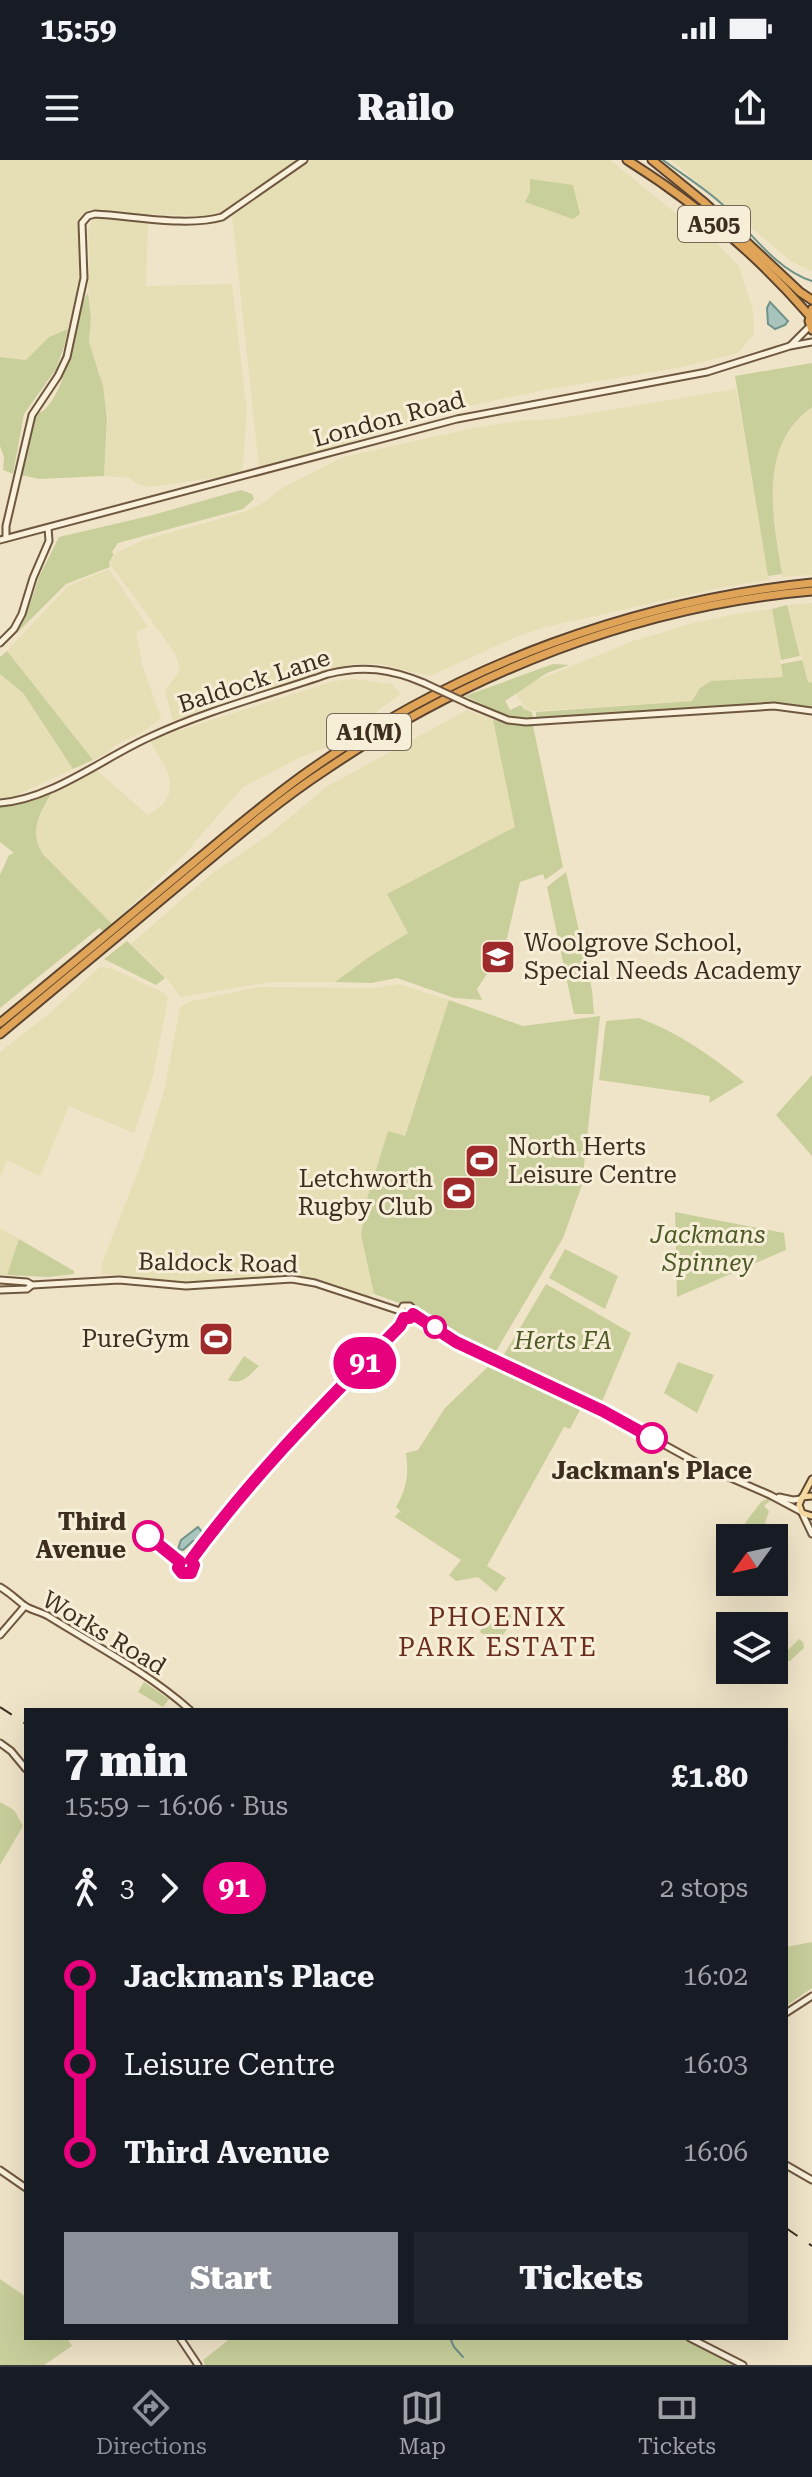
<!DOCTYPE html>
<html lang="en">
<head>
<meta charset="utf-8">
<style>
  body { margin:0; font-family:"Roboto Serif",serif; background:#20242c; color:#f1f3f6; height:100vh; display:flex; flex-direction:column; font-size:30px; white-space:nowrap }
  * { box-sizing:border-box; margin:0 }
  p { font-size:26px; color:#9ea1a6 }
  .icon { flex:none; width:44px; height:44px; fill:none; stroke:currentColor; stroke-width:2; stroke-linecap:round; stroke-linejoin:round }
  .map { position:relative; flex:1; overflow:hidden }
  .side { position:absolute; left:24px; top:1548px; width:764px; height:632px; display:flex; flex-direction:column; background:#171b24; border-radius:0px; box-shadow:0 8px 32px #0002 }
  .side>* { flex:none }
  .badge { padding:0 16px; border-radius:26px; font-size:28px; line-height:52px }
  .needle { width:52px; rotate:237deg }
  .controls { position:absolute; left:716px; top:1364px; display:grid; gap:16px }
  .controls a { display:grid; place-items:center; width:72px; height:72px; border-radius:0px; background:#171b24; box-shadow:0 8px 32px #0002; font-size:40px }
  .map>.badge { position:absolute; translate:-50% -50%; box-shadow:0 0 0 4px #fff }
  .legs { display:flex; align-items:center; gap:12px; height:88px; padding:0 40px; font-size:26px }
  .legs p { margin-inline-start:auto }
  .head { display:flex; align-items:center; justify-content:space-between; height:136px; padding:0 40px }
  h1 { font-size:44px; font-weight:800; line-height:60px }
  .primary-button { display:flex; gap:16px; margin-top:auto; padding:16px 40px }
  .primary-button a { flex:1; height:92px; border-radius:0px; background:#8c9099; color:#fff; font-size:32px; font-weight:800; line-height:92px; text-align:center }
  .primary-button a+a { background:#20242c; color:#f1f3f6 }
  ul { padding:0 40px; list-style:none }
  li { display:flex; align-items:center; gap:28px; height:88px; font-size:30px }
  li i { display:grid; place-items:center; width:12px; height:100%; margin:0 10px; background:currentColor }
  li i::after { content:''; width:20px; height:20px; margin:-10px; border:6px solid; border-radius:50%; background:#171b24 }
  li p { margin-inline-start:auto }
  li:first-child i { background:linear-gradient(#0000 50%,currentColor 0) }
  li:last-child i { background:linear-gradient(currentColor 50%,#0000 0) }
  .status { display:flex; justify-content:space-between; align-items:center; height:56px; padding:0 40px; background:#171b24; direction:ltr }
  .status svg { height:22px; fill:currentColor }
  header { display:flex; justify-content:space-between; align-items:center; height:104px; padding:0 40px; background:#171b24; font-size:36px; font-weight:800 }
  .menu { display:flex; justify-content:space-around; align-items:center; height:112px; border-top:2px solid #363941; background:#171b24; font-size:22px; color:#9ea1a6 }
  .menu a { display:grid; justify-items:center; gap:4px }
  .menu .active { color:#8c9099 }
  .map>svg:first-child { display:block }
  .farmland { fill:#e6deb5 }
  .green { fill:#c9cf9b }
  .water { fill:#a9c4bc; stroke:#6f938a; stroke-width:2 }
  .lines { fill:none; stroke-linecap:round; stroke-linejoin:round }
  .stream { stroke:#6f938a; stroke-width:2 }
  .secondary-casing { stroke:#6f573f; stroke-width:9 }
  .primary-casing { stroke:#5b4430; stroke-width:9 }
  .highway-casing { stroke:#5b4430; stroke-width:11 }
  .secondary { stroke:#faf1dc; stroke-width:5 }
  .primary { stroke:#f3d9a0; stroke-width:5 }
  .highway { stroke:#e0a458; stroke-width:7 }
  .rail { stroke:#3d2e20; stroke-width:2; stroke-dasharray:14 14; stroke-linecap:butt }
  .secondary-bridge-casing { stroke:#6f573f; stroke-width:9; stroke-linecap:butt }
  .secondary-bridge { stroke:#faf1dc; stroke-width:5 }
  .line-1-casing { stroke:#fff; stroke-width:18 }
  .line-1 { stroke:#e6007e; stroke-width:12 }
  .stop-1-dot { fill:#fff; stroke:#e6007e; stroke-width:4 }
  .labels { text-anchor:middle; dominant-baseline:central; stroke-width:6; stroke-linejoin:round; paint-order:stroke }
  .shield { fill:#f7eed8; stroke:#756857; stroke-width:2 }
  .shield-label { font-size:22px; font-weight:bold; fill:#3d2e20 }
  .street-label { font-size:24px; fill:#3d2e20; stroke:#f7eed8 }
  .poi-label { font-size:24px; fill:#3d2e20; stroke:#f7eed8; text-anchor:start }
  .park-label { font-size:24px; font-style:italic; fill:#4d5a26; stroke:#f7eed8 }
  .stop-label { font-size:24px; font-weight:bold; fill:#3d2e20; stroke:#f7eed8 }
  .neighbourhood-label { font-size:26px; letter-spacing:2px; fill:#6b2e1e; stroke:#f7eed8 }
</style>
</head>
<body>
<div class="status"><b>15:59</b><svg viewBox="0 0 49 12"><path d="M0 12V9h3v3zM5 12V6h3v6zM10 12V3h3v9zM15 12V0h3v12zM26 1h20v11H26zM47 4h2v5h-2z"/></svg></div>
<header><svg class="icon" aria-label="menu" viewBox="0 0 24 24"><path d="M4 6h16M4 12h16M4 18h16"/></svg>Railo<svg class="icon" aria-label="share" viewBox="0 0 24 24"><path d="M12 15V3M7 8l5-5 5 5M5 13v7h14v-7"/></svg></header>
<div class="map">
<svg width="812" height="2205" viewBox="0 0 812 2205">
  <rect width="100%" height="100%" fill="#f0e4c8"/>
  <g class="farmland">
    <polygon points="0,0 298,0 222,55 205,56 83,52 78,73 82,108 68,169 49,177 26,200 0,197"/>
    <polygon points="310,0 610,0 699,72 710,76 739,106 753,151 754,174 738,193 678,208 545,230 450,250 326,290 259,307 232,56"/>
    <polygon points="671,0 812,0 812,111 792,102"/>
    <polygon points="92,58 119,58 148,62 146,126 232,124 247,252 242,314 149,327 137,324 129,318 104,316 108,256 99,211 89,182 91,158 88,122 90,100 88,71"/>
    <polygon points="736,229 769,420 719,428 546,467 518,476 430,516 379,504 353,504 235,538 173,561 165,531 180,510 175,493 110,404 116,393 143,380 244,352 264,342 284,327 343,297 473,268 518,261 555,259"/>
    <polygon points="812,247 812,415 782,417 772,339 773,309 783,281 799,257"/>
    <polygon points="109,409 148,467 136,472 142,504 161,558 146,570 117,584 107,593 93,600 7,491 68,426"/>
    <polygon points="812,443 812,523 808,522 787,445"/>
    <polygon points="772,449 783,517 711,521 700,528 693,541 533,551 525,548 513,530 633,481 694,463 735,454"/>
    <polygon points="0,514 23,534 73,609 15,636 0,638"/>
    <polygon points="354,519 392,524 401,534 328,587 301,597 243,627 183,696 112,764 39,689 35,681 35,666 52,632 94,608 148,655 163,644 169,634 170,622 166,608 149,580 334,521"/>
    <polygon points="467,550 493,560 516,667 387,734 408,773 369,797 335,822 271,822 181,837 167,819 131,784 209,716 275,670 326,627"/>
    <polygon points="100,807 111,808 164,833 168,838 153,916 134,973 69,946 40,1016 7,1000 0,1019 0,892 51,852"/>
    <polygon points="399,824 449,840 404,977 388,972 367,1039 361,1075 374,1134 364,1138 317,1121 289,1116 185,1123 101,1114 102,1103 144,996 164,931 180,848 188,842 258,827 376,828"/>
    <polygon points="0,1068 19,1079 7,1115 0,1115"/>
  </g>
  <g class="green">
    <polygon points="530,19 573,25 580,54 573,59 525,42 530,32"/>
    <path d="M88,132L91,158L89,182L103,226L107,258L104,316L40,319L20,315L32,258C37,253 43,252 47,247C71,221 71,163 88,132Z"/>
    <polygon points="68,169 64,187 56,209 24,254 13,314 3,310 4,297 0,286 0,197 26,200 49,177"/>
    <path d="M812,203V247C757,287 773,356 782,414L768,416L735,216Z"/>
    <polygon points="241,330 252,334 254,339 243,349 118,383 112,392 114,394 109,403 110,407 66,424 16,474 30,444 39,417 59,377 149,356"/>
    <polygon points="787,445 800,496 781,500 772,449"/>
    <polygon points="7,491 93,600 73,609 23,533 0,514 0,497"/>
    <polygon points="802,500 808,522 812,523 812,549 778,543 536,559 536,552 692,541 700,528 711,521 783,517 781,504"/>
    <polygon points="553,504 569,505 547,513 505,541 510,550 521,545 524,549 532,552 533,559 509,557 465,536"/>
    <polygon points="493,560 533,566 563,707 545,720 543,714 520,722 505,787 477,829 482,840 454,838 397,818 371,823 335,822 369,797 408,773 387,734 515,667"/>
    <path d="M52,632C40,654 28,671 43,694L112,764L103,771L99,768L0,848V715L9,695L14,693L0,682V646L37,639Z"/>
    <polygon points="566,712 592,830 594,854 574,854 547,727"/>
    <polygon points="127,781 165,818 156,825 104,799"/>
    <polygon points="449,840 523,866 600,856 582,1025 563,1078 496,1191 452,1173 433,1155 374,1134 361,1075 367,1039 388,971 405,976"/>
    <path d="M639,858C678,872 711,896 744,922L709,943L710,936L599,920L606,861Z"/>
    <polygon points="812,915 812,996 776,955"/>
    <polygon points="675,1052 784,1073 786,1090 677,1137"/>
    <polygon points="19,1079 74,1111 74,1114 48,1117 7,1115"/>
    <polygon points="565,1089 618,1116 605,1149 549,1118"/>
    <polygon points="546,1124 631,1173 601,1244 502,1198"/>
    <path d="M244,1196L259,1206C249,1216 242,1225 228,1220Z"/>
    <path d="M493,1202L579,1240L577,1244L582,1246L570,1269L564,1267L487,1406L506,1418L496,1432L478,1417L456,1421L449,1415L461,1400L395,1357L399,1352L402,1353L396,1347C407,1328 409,1314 406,1293L418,1290L445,1248Z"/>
    <polygon points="678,1202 714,1215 697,1253 664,1233"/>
    <polygon points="769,1338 772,1339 764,1346 769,1351 764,1367 750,1366 745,1363 761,1342"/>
    <polygon points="510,1453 512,1463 498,1481 494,1481 480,1472 485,1461 496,1465 504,1461"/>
    <polygon points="799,1479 803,1482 804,1488 790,1501 785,1501 783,1495"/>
    <polygon points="144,1522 169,1539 163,1547 138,1532"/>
    <polygon points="0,1642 14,1650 23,1666 0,1705"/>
    <polygon points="812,1782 812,1828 786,1846 786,1787"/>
    <polygon points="0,2119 26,2137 26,2178 67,2178 72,2186 44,2205 0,2205"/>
    <polygon points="231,2178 682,2178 735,2205 205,2205 203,2200"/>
  </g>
  <g class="water">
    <polygon points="770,142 788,161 785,165 775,169 768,164 767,148"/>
    <polygon points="198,1367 202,1372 198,1383 193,1381 183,1390 178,1389 181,1380"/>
  </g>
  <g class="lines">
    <g class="stream">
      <path d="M663,0C683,15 705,28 723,45C749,70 776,110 812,121"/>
      <polyline points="450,2178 454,2187 463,2197"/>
    </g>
    <g class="secondary-casing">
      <g id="secondary">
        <polyline points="791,185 810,166"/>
        <path d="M6,378V366L32,255L58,216L67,197L84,118L82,63L88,56L95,54C134,56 186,67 222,57L304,0"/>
        <polyline points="0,380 457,259 707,212 790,186 812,182"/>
        <polyline points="0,483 14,469 22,454 33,418 49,381 48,368"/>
        <polyline points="469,544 508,560 526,562 774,546 812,551"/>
        <path d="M0,643C53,639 104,597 152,576C208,550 270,534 328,514C363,505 391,509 424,523"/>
        <polyline points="0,1120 27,1122 32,1125"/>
        <polyline points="0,1130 27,1129 32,1125 119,1120 186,1126 292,1119 315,1123 400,1151"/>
        <polyline points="400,1151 403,1146 410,1146 413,1149 413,1154"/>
        <polyline points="400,1151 402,1157 406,1159 413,1154"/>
        <polyline points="413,1154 456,1182 603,1251 701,1305 770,1335 800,1351"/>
        <polyline points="779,1337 793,1340 801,1339"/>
        <polyline points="802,1353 812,1374"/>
        <path d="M0,1427C9,1432 17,1440 25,1446C31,1450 41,1452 48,1456C96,1486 147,1512 190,1550"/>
        <polyline points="0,1475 25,1446"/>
        <polyline points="0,1583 11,1591 26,1609"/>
        <polyline points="786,1853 812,1836"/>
        <polyline points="786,2005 812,2020"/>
        <polyline points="0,2010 26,2028"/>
        <polyline points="180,2178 198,2205"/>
        <polyline points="690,2178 743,2205"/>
      </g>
    </g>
    <g class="primary-casing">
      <g id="primary">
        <polyline points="803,1336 812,1319"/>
        <polyline points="812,1336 802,1337 799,1345 802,1353 812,1356"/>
      </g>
    </g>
    <g class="highway-casing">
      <g id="highway">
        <path d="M627,0C694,42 758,96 809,155"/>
        <polyline points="652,0 705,43 800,132 812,140"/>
        <polyline points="812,149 809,161 812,170"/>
        <path d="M0,863C64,811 128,757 192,704C232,671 272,636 316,606C462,504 635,441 812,423"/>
        <path d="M0,874C64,821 127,768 191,715C234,679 277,642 324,611C468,513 637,446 812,431"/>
      </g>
    </g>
    <use href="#secondary" class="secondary"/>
    <use href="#primary" class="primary"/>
    <use href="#highway" class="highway"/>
    <g class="rail">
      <polyline points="0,1547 26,1564"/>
      <polyline points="786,2068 812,2086"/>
    </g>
    <g class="secondary-bridge-casing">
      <polyline id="secondary-bridge" points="424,523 469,544"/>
    </g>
    <use href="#secondary-bridge" class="secondary-bridge"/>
  </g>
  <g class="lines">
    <g class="line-1-casing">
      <path id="line-1" d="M148,1376L180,1402L178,1408L182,1413H191L194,1405L191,1400C253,1315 327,1241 400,1166L404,1158H410L413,1154L456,1182L603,1251L652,1278"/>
    </g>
    <use href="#line-1" class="line-1"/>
  </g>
  <defs>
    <g id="school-square" transform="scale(1.8)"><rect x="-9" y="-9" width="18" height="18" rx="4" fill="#9e2a2b" stroke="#f7eed8"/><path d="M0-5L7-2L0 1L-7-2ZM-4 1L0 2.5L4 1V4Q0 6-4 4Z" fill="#fff"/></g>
    <g id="stadium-square" transform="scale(1.8)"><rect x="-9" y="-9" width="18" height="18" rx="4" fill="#9e2a2b" stroke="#f7eed8"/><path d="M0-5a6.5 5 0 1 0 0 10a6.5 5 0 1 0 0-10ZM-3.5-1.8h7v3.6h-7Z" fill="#fff"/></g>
  </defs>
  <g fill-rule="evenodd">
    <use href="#school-square" x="498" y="797"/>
    <use href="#stadium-square" x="482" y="1001"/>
    <use href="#stadium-square" x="459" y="1033"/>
    <use href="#stadium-square" x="216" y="1179"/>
  </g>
  <g class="stop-1-dot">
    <circle cx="435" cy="1167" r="10"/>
    <circle cx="652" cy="1278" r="14"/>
    <circle cx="148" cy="1376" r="14"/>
  </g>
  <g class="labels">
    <g class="shield">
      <rect x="678" y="46" width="72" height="36" rx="6"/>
      <rect x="327" y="554" width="84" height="36" rx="6"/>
    </g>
    <g class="shield-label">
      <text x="714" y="64">A505</text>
      <text x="369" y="572">A1(M)</text>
    </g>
    <g class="street-label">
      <text transform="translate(389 259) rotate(-15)">London Road</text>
      <text transform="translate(254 521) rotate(-18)">Baldock Lane</text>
      <text transform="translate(218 1103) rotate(1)">Baldock Road</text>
      <text transform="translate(104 1473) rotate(31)">Works Road</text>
    </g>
    <g class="poi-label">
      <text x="524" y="783">Woolgrove School,<tspan x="524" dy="28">Special Needs Academy</tspan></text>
      <text x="508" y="987">North Herts<tspan x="508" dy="28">Leisure Centre</tspan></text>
      <text x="433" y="1019" text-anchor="end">Letchworth<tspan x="433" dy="28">Rugby Club</tspan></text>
      <text x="190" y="1179" text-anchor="end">PureGym</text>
    </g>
    <g class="park-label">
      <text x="708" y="1075">Jackmans<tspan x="708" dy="28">Spinney</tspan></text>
      <text x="563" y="1181">Herts FA</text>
    </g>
    <g class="stop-label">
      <text x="652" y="1311">Jackman's Place</text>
      <text x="126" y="1362" text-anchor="end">Third<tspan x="126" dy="28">Avenue</tspan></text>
    </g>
    <g class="neighbourhood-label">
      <text x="498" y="1457">PHOENIX<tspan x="498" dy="30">PARK ESTATE</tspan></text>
    </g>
  </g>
</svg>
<div class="controls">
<a><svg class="needle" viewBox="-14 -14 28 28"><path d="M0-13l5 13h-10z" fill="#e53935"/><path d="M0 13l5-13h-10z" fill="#9ea1a6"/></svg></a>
<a><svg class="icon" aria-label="layers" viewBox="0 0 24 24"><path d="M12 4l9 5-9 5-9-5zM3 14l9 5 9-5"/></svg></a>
</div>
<b class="badge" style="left:365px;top:1203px;background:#e6007e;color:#fff">91</b>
<section class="side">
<div class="head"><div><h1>7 min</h1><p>15:59 – 16:06 · Bus</p></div><b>£1.80</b></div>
<div class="legs"><svg class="icon" aria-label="walk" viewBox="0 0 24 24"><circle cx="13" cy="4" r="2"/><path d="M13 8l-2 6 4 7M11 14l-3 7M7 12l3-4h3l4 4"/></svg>3<svg class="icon" aria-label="forward" viewBox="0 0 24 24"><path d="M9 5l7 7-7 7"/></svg><b class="badge" style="background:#e6007e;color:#fff">91</b><p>2 stops</p></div>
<ul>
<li><i style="color:#e6007e"></i><b>Jackman's Place</b><p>16:02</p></li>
<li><i style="color:#e6007e"></i><span>Leisure Centre</span><p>16:03</p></li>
<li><i style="color:#e6007e"></i><b>Third Avenue</b><p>16:06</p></li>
</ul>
<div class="primary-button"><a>Start</a><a>Tickets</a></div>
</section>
</div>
<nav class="menu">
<a class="active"><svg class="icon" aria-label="directions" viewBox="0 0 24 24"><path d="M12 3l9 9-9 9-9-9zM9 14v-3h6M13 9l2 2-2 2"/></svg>Directions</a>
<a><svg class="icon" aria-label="map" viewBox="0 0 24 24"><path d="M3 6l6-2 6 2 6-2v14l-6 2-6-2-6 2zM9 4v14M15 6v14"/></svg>Map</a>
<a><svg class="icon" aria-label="tickets" viewBox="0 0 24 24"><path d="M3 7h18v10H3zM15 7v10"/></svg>Tickets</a>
</nav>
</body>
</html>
